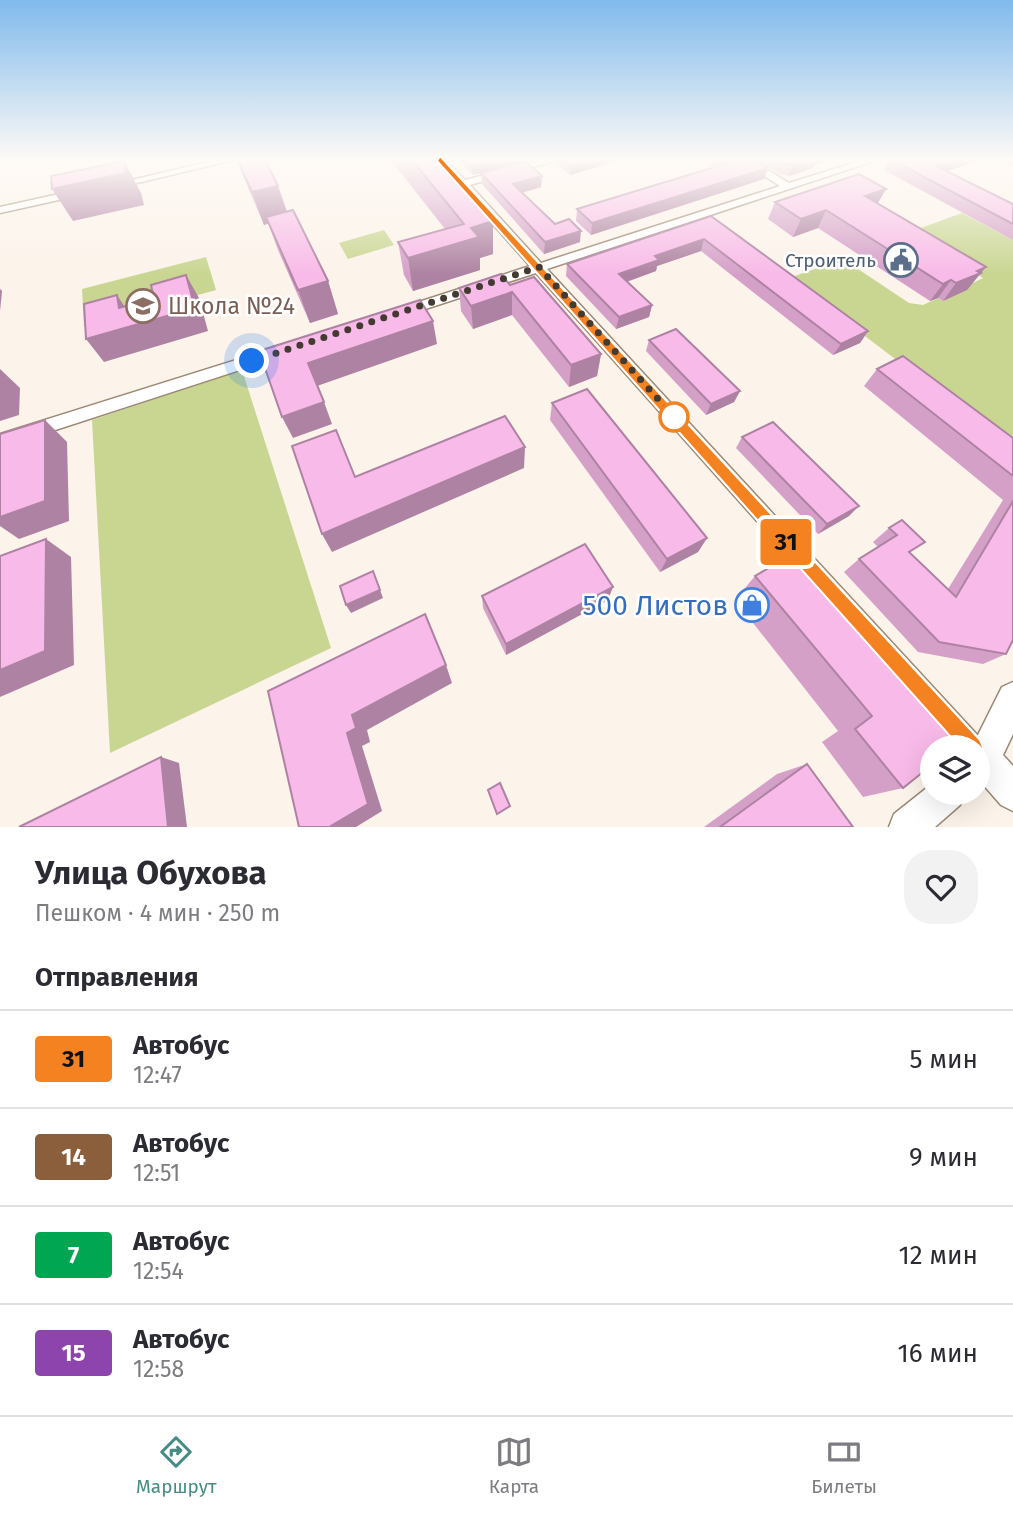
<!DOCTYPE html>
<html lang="ru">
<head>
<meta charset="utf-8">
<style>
  body { margin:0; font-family:"Fira Sans",sans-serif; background:#f2f2f3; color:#2b2b33; height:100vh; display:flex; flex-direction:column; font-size:26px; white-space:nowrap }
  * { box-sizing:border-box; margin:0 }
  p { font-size:23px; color:#7c7c81 }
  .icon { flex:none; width:38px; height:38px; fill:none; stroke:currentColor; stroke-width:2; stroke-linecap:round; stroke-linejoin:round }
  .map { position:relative; height:827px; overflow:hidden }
  .side { display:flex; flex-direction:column; background:#fff; flex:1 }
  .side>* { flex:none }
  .badge { padding:0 14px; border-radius:5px; font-size:24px; line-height:46px }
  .tools { position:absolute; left:920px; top:735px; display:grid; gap:14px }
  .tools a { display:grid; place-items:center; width:70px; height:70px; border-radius:50%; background:#fff; box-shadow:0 7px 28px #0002; font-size:35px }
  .you { position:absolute; width:35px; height:35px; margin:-18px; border:5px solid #fff; border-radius:50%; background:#1a73e8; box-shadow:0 0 0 10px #1a73e833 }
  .map>.badge { position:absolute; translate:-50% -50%; box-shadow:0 0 0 4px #fff }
  h2 { padding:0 35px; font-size:26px; line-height:63px }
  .round { display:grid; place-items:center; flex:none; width:74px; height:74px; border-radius:28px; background:#f2f2f3 }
  .headline { display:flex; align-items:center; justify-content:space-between; height:119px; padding:0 35px }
  h1 { font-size:33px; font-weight:700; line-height:52px }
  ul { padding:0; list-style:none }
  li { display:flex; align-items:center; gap:21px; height:98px; padding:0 35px; border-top:2px solid #e1e1e2 }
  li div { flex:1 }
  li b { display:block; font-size:26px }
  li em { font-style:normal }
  li .badge { min-width:77px; font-weight:700; text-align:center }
  .menu { display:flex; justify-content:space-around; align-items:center; height:98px; border-top:2px solid #e1e1e2; background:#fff; font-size:19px; color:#7c7c81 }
  .menu a { display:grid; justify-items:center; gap:4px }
  .menu .active { color:#468c84 }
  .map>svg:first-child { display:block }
  .green { fill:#c9d691 }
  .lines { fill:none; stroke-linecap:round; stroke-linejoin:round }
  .street-casing { stroke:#9c8973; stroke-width:3 }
  .secondary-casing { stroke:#9c8973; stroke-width:3 }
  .street { fill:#fff; fill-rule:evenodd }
  .secondary { fill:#fff; fill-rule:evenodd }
  .wall { fill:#d5a0c8 }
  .shaded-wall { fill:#ae82a2 }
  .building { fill:#f8bae8; stroke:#ae82a2; stroke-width:2 }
  .line { fill:#f58220; stroke:#fff; stroke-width:2 }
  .walk { stroke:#433a31; stroke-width:7; stroke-dasharray:0 12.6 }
  .stop-dot { fill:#fff; stroke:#f58220; stroke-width:3.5 }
  .labels { text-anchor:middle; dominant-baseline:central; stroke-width:5; stroke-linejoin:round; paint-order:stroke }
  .far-service-label { font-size:19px; fill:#4e5e75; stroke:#fff; text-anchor:end }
  .education-label { font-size:23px; fill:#785e54; stroke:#fff; text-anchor:start }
  .near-shop-label { font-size:28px; fill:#366cbe; stroke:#fff; text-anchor:end }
</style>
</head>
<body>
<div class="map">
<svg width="1013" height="827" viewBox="0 0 1013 827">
  <rect width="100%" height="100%" fill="#fcf3ea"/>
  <g class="green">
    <polygon points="962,213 1013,240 1013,449 789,278 843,259 909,303 923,305 938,298 943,301 966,290 963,288 983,278 907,233"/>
    <polygon points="384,230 394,245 348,259 339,243"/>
    <polygon points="206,257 216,290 84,327 82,289"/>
    <polygon points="242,370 331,648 110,753 92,420"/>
  </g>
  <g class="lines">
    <g class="street-casing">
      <g id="street">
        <polygon points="220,159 238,159 116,188 111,185"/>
        <polygon points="435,159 445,159 465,180 545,159 561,159 470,185 541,263 780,186 738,159 750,159 789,183 866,159 880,159 547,269 981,739 985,747 981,755 978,756 978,747 958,747 536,273 410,314 400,314 400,308 530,266"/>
        <polygon points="77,190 82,193 81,195 0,213 0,207"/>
        <polygon points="281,346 286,347 288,351 286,355 0,448 0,434"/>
      </g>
    </g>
    <g class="secondary-casing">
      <g id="secondary">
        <polygon points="1013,682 1013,734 1003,755 1013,766 1013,811 1001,805 980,781 978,782 978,747 972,747 1002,687"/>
        <polygon points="933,783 933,793 965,793 960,805 935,827 889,827 894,814"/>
      </g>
    </g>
    <use href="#street" class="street"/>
    <use href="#secondary" class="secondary"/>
  </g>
  <g class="wall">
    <polygon points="236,159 265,159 278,186 287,212 328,281 338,314 310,323 278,250 268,223 264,225"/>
    <polygon points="390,159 437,159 493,221 493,254 480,258 480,270 413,291 404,275 398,242 445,229"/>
    <polygon points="457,159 531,159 473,175"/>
    <polygon points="557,159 620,159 620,160 570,175 556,163"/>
    <polygon points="712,159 754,159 768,168 764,179 591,235 576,221 577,209 714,167 711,165"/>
    <polygon points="755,159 833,159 814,165 813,168 789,176 780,174"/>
    <polygon points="890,159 982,159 947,171 1013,204 1013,240 884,170"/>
    <polygon points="997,159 1013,159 1013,166"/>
    <polygon points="481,173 541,187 522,193 555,224 580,242 544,254 482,184"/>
    <polygon points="886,189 878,203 972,284 967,290 943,301 938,298 930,301 818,228 793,237 768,219 775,202"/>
    <polygon points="711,216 868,331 860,343 833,355 701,251 657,266 656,271 627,282 652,305 649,317 616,329 566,276 567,264"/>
    <polygon points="510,285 601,354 597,376 569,387 512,315 473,329 461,311 459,288"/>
    <polygon points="649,340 740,391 734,402 706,415 646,351"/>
    <polygon points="877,369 1013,438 1013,640 1006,654 983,664 918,652 844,572 859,559 878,547 873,542 889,528 902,520 911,554 948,589 1003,500 864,386"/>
    <polygon points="552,403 707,538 698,552 660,572 550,420"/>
    <polygon points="742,437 849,516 818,534 736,448"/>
    <polygon points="755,576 959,743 903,788 863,797 822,742 838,731 735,600"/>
    <polygon points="482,596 608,600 506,655 483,608"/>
    <polygon points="807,764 853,827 704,827 777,774"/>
  </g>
  <g class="shaded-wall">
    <polygon points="499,159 531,159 473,175 472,166"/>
    <polygon points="594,159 620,159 620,160 570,175 571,166"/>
    <polygon points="812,159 833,159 814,165 813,168 789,176 793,164"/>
    <polygon points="957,159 982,159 930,177 936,166"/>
    <polygon points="124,161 141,193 144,205 73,221 52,189"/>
    <polygon points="768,168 764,179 591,235 592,223"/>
    <polygon points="542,176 541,187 513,195 513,184"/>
    <polygon points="278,186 289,218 264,225 252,192"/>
    <polygon points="886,189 876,206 865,196"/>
    <polygon points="826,210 818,228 793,237 801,219"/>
    <polygon points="493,221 493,254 480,258 480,270 413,291 408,258 471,228"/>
    <polygon points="581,231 580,242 544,254 545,242"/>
    <polygon points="704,239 701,251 657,266 656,271 617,285 619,274 655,256"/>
    <polygon points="986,267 967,290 943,301 956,283"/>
    <polygon points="186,275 199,298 208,331 104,362 86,339 119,308 117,295 132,318"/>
    <polygon points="951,280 938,298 930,301 943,284"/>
    <polygon points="328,281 338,314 310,323 298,290"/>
    <polygon points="0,289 2,291 0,311"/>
    <polygon points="512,292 512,315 473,329 471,306"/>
    <polygon points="652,305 649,317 616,329 619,317"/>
    <polygon points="433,321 437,344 317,386 308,363"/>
    <polygon points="868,331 860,343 833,355 841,344"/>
    <polygon points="601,354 597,376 569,387 571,365"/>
    <polygon points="0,369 20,388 19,415 0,421"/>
    <polygon points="740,391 734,402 706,415 711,404"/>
    <polygon points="324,402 332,424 293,438 282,417"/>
    <polygon points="45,420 67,442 69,521 19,539 0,526 0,517"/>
    <polygon points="525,447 524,468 332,552 322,534"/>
    <polygon points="859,506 849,516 818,534 827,524"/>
    <polygon points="707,538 698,552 660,572 667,559"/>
    <polygon points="46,539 71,557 74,665 0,697 0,670"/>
    <polygon points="373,571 383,598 351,613 346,605"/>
    <polygon points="613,587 608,600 506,655 506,644"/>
    <polygon points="446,665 452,683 367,730 370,742 362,746 382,811 356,827 329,827 347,733 352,715"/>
    <polygon points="161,757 179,763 187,827 168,827"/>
  </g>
  <g class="building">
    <polygon points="237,159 265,159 278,186 252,192"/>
    <polygon points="411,159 437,159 493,221 471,228 479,237 408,258 398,242 464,224"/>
    <polygon points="465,159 499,159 472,166"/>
    <polygon points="562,159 594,159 571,166"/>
    <polygon points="722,159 754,159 768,168 592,223 577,209 728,163"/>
    <polygon points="777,159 812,159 793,164 784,163"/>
    <polygon points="890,159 957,159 936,166 1013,204 1013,224"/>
    <polygon points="124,161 126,173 52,189 51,176"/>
    <polygon points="525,161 542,176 513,184 555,224 569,219 581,231 545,242 481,173"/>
    <polygon points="859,174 886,189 865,196 986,267 977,271 981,273 956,283 951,280 943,284 826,210 801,219 775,202"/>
    <polygon points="293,210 328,281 298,290 266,217"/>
    <polygon points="711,216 868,331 841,344 704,239 655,256 659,260 619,274 652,305 619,317 567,264"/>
    <polygon points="501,274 510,285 534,277 601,354 571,365 512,292 471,306 459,288"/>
    <polygon points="186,275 195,308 86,339 84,304 117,295 119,308 154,298 151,285"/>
    <polygon points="420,300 433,321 308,363 324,402 282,417 259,351"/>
    <polygon points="676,329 740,391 711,404 649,340"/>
    <polygon points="903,356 1013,438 1013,476 877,369"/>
    <polygon points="587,389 707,538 667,559 552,403"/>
    <polygon points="505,416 525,447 322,534 292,446 336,430 355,477"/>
    <polygon points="45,420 45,501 0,517 0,434"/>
    <polygon points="773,422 859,506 827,524 742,437"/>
    <polygon points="1013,501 1013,640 1006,654 939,642 859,559 897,535 889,528 902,520 925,542 909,552 956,597"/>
    <polygon points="46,539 45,651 0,670 0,556"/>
    <polygon points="585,544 613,587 506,644 482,596"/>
    <polygon points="791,555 959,743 954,747 933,747 933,764 903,788 855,729 872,716 755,576"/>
    <polygon points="373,571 380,590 346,605 340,586"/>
    <polygon points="425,614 446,665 352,715 356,728 347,733 368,804 329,827 299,827 268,691"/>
    <polygon points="161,757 168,827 19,827"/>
    <polygon points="807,764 853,827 720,827"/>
    <polygon points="500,783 510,806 497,814 488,790"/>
  </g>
  <linearGradient id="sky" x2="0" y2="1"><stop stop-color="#80baec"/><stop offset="0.58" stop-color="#fefaf6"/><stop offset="1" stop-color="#fefaf6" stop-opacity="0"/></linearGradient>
  <rect width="1013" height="275" fill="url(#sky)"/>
  <polygon class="line" points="440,156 980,740 983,747 980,754 973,757 966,754 437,161"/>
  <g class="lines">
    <polyline class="walk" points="252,361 539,267 677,420 674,417"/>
  </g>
  <defs>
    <g id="civic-ring" transform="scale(1.75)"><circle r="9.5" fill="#fff" stroke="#5c6f8a" stroke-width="1.5"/><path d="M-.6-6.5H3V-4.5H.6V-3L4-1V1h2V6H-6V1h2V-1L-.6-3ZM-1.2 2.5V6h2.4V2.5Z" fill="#5c6f8a"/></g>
    <g id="school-ring" transform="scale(1.75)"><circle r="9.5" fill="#fff" stroke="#8d6e63" stroke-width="1.5"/><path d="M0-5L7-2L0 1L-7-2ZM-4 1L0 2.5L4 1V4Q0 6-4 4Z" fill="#8d6e63"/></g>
    <g id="shop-ring" transform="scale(1.75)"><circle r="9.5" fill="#fff" stroke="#3f7fe0" stroke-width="1.5"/><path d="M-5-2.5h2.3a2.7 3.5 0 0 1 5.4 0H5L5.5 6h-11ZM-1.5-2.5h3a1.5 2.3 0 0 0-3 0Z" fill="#3f7fe0"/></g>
  </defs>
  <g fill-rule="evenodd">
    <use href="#civic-ring" x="901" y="260"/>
    <use href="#school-ring" x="143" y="306"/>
    <use href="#shop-ring" x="752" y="605"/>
  </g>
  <circle class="stop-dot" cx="674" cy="417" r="14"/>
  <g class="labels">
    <g class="far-service-label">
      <text x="876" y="260">Строитель</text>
    </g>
    <g class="education-label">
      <text x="168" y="306">Школа №24</text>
    </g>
    <g class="near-shop-label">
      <text x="728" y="605">500 Листов</text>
    </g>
  </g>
</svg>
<div class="tools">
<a><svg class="icon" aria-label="layers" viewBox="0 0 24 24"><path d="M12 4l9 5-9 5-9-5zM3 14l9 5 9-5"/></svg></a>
</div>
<div class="you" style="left:252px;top:361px"></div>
<b class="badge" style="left:786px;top:542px;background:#f58220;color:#111">31</b>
</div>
<section class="side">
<div class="headline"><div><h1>Улица Обухова</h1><p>Пешком · 4 мин · 250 m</p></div><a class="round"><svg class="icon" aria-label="heart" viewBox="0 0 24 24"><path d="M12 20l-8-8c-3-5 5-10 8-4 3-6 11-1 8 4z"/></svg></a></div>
<h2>Отправления</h2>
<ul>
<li><span class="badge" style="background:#f58220;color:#111">31</span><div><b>Автобус</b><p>12:47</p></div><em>5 мин</em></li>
<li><span class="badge" style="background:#8b5e3c;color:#fff">14</span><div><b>Автобус</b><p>12:51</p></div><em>9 мин</em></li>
<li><span class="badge" style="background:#00a651;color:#fff">7</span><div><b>Автобус</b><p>12:54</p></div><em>12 мин</em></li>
<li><span class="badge" style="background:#8e44ad;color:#fff">15</span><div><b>Автобус</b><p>12:58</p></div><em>16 мин</em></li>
</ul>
</section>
<nav class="menu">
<a class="active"><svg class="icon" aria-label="directions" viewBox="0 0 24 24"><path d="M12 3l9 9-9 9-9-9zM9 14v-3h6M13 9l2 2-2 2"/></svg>Маршрут</a>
<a><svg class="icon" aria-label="map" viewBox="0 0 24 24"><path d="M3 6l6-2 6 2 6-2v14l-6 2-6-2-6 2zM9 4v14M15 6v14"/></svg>Карта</a>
<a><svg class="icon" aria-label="tickets" viewBox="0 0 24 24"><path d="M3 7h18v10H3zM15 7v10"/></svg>Билеты</a>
</nav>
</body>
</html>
